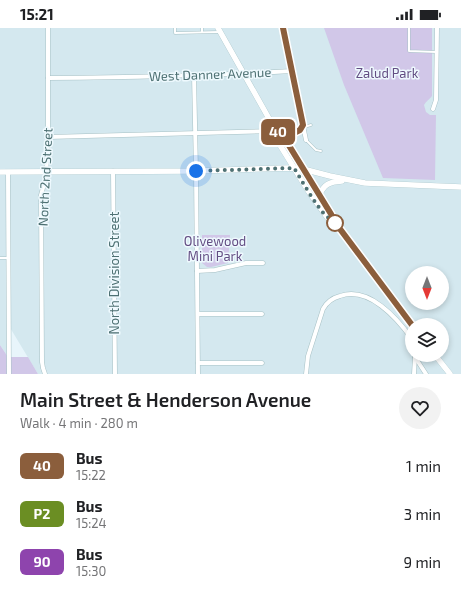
<!DOCTYPE html>
<html lang="en">
<head>
<meta charset="utf-8">
<style>
  body { margin:0; font-family:"Exo 2",sans-serif; background:#f2f2f2; color:#202124; height:100vh; display:flex; flex-direction:column; font-size:15px; white-space:nowrap }
  * { box-sizing:border-box; margin:0 }
  p { font-size:13px; color:#757577 }
  .icon { flex:none; width:22px; height:22px; fill:none; stroke:currentColor; stroke-width:2; stroke-linecap:round; stroke-linejoin:round }
  .map { position:relative; height:346px; overflow:hidden }
  .panel { display:flex; flex-direction:column; background:#fff; flex:1 }
  .panel>* { flex:none }
  .badge { padding:0 8px; border-radius:6px; font-size:14px; line-height:26px }
  .needle { width:26px; rotate:180deg }
  .fabs { position:absolute; left:405px; top:238px; display:grid; gap:8px }
  .fabs a { display:grid; place-items:center; width:44px; height:44px; border-radius:50%; background:#fff; box-shadow:0 2px 6px #0003; font-size:20px }
  .you { position:absolute; width:20px; height:20px; margin:-10px; border:3px solid #fff; border-radius:50%; background:#1a73e8; box-shadow:0 0 0 6px #1a73e833 }
  .map>.badge { position:absolute; translate:-50% -50%; box-shadow:0 0 0 2px #fff }
  .round { display:grid; place-items:center; flex:none; width:42px; height:42px; border-radius:21px; background:#f2f2f2 }
  .overview { display:flex; align-items:center; justify-content:space-between; height:68px; padding:0 20px }
  h1 { font-size:19px; font-weight:600; line-height:30px }
  ul { padding:0; list-style:none }
  li { display:flex; align-items:center; gap:12px; height:48px; padding:0 20px }
  li div { flex:1 }
  li b { display:block; font-size:15px }
  li em { font-style:normal }
  li .badge { min-width:44px; font-weight:700; text-align:center }
  .status { display:flex; justify-content:space-between; align-items:center; height:28px; padding:0 20px; background:#fff; direction:ltr }
  .status svg { height:11px; fill:currentColor }
  .map>svg:first-child { display:block }
  .residential { fill:#d4e8ef; fill-rule:evenodd }
  .green { fill:#d1c7e8 }
  .lines { fill:none; stroke-linecap:round; stroke-linejoin:round }
  .service-casing { stroke:#a7c1c5; stroke-width:3 }
  .minor-casing { stroke:#a7c1c5; stroke-width:5 }
  .secondary-casing { stroke:#a5c3c8; stroke-width:6 }
  .service { stroke:#fff; stroke-width:2 }
  .minor { stroke:#fff; stroke-width:4 }
  .secondary { stroke:#fff; stroke-width:5.5 }
  .line-casing { stroke:#fff; stroke-width:9 }
  .line { stroke:#8b5e3c; stroke-width:6 }
  .walk { stroke:#4e7173; stroke-width:4; stroke-dasharray:0 7.2 }
  .stop-dot { fill:#fff; stroke:#8b5e3c; stroke-width:2 }
  .labels { text-anchor:middle; dominant-baseline:central; stroke-width:3; stroke-linejoin:round; paint-order:stroke }
  .park-label { font-size:13px; fill:#634d83; stroke:#eef9fe }
  .street-label { font-size:13px; fill:#4e7173; stroke:#eef9fe }
</style>
</head>
<body>
<div class="status"><b>15:21</b><svg viewBox="0 0 49 12"><path d="M0 12V9h3v3zM5 12V6h3v6zM10 12V3h3v9zM15 12V0h3v12zM26 1h20v11H26zM47 4h2v5h-2z"/></svg></div>
<div class="map">
<svg width="461" height="346" viewBox="0 0 461 346">
  <rect width="100%" height="100%" fill="#e8f5fb"/>
  <path class="residential" d="M0,0H461V346H38L9,298L8,329L0,317ZM412,245H442V275H412ZM412,297H442V327H412Z"/>
  <g class="green">
    <path d="M324,0H432V68C429,72 426,73 424,77L426,84L430,87H436L435,152L383,150L344,57Z"/>
    <polygon points="202,207 230,207 228,235 211,239 207,239 202,235"/>
    <polygon points="0,317 8,329 28,329 38,346 0,346"/>
  </g>
  <g class="lines">
    <g class="service-casing">
      <g id="service">
        <polyline points="175,0 175,5 219,4"/>
        <polyline points="202,0 202,4"/>
        <polyline points="409,0 409,23 436,24"/>
        <polyline points="304,99 311,97"/>
        <polyline points="306,112 316,122 321,123"/>
        <polyline points="0,230 8,230"/>
      </g>
    </g>
    <g class="minor-casing">
      <g id="minor">
        <polyline points="283,0 306,112"/>
        <polyline points="194,47 196,143 198,346"/>
        <path d="M48,50C130,49 211,48 292,43"/>
        <polyline points="433,81 436,72 437,0"/>
        <polyline points="48,109 276,103 290,107 299,102 303,97"/>
        <polyline points="113,143 115,346"/>
        <polyline points="8,144 9,346"/>
        <polyline points="197,243 215,242 246,235 263,235"/>
        <polyline points="198,286 262,286"/>
        <polyline points="415,329 426,346"/>
        <polyline points="198,335 262,335"/>
        <polyline points="45,346 43,340 42,334 41,167 46,149 48,109 48,0"/>
        <path d="M306,346L308,328L323,281C327,274 332,270 340,268C369,258 397,290 412,311"/>
        <polyline points="414,346 415,329"/>
      </g>
    </g>
    <g class="secondary-casing">
      <g id="secondary">
        <polyline points="218,0 276,103 285,111 331,186 334,193 412,297"/>
        <polyline points="276,103 278,114 309,164 327,189 334,193"/>
        <polyline points="0,144 196,143 288,140 303,141 330,148 365,155 461,159"/>
        <path d="M319,168C324,156 329,154 342,153"/>
        <polyline points="435,327 450,346"/>
      </g>
    </g>
    <use href="#service" class="service"/>
    <use href="#minor" class="minor"/>
    <use href="#secondary" class="secondary"/>
  </g>
  <g class="lines">
    <g class="line-casing">
      <polyline id="line" points="283,0 303,97 300,102 290,107 276,103 285,111 331,186 334,193 412,297"/>
    </g>
    <use href="#line" class="line"/>
    <path class="walk" d="M196,143L294,140C304,156 313,173 325,187C328,190 332,192 335,195"/>
  </g>
  <circle class="stop-dot" cx="335" cy="195" r="8"/>
  <g class="labels">
    <g class="park-label">
      <text x="387" y="45">Zalud Park</text>
      <text x="215" y="213">Olivewood<tspan x="215" dy="15">Mini Park</tspan></text>
    </g>
    <g class="street-label">
      <text transform="translate(210 46) rotate(-2)">West Danner Avenue</text>
      <text transform="translate(45 149) rotate(-87)">North 2nd Street</text>
      <text transform="translate(114 245) rotate(-90)">North Division Street</text>
    </g>
  </g>
</svg>
<div class="fabs">
<a><svg class="needle" viewBox="-14 -14 28 28"><path d="M0-13l5 13h-10z" fill="#e53935"/><path d="M0 13l5-13h-10z" fill="#757577"/></svg></a>
<a><svg class="icon" aria-label="layers" viewBox="0 0 24 24"><path d="M12 4l9 5-9 5-9-5zM3 14l9 5 9-5"/></svg></a>
</div>
<div class="you" style="left:196px;top:143px"></div>
<b class="badge" style="left:278px;top:104px;background:#8b5e3c;color:#fff">40</b>
</div>
<section class="panel">
<div class="overview"><div><h1>Main Street &amp; Henderson Avenue</h1><p>Walk · 4 min · 280 m</p></div><a class="round"><svg class="icon" aria-label="heart" viewBox="0 0 24 24"><path d="M12 20l-8-8c-3-5 5-10 8-4 3-6 11-1 8 4z"/></svg></a></div>
<ul>
<li><span class="badge" style="background:#8b5e3c;color:#fff">40</span><div><b>Bus</b><p>15:22</p></div><em>1 min</em></li>
<li><span class="badge" style="background:#6b8e23;color:#fff">P2</span><div><b>Bus</b><p>15:24</p></div><em>3 min</em></li>
<li><span class="badge" style="background:#8e44ad;color:#fff">90</span><div><b>Bus</b><p>15:30</p></div><em>9 min</em></li>
</ul>
</section>
</body>
</html>
